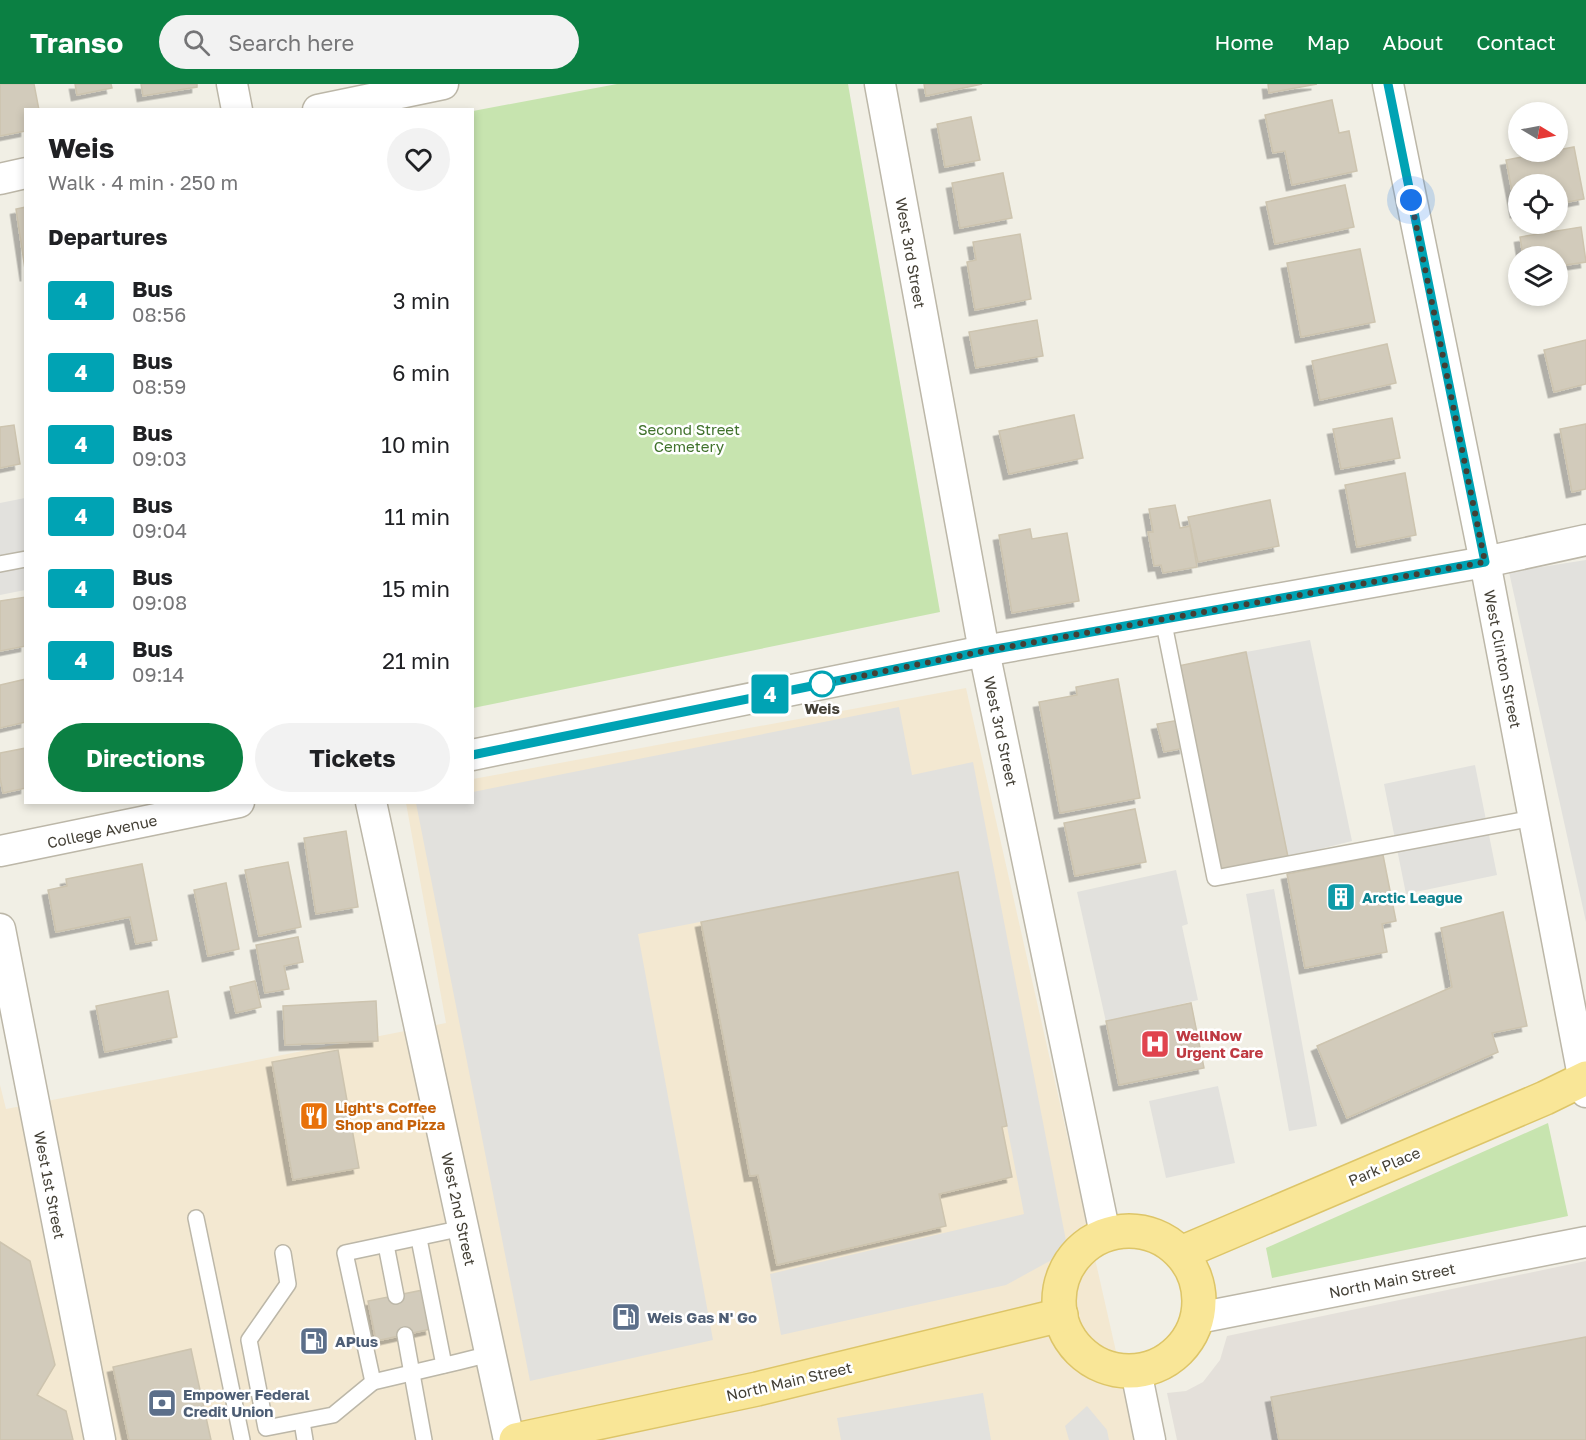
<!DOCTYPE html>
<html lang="en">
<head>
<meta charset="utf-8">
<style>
  body { margin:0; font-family:"Golos Text",sans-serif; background:#f2f2f2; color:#202124; height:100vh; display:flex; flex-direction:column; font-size:22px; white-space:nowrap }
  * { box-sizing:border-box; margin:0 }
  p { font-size:20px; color:#757577 }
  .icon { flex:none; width:33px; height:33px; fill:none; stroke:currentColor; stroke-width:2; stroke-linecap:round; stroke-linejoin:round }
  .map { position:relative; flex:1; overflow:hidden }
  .sheet { position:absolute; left:24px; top:24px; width:450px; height:696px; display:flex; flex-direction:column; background:#fff; border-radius:0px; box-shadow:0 3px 9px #0003 }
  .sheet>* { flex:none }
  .badge { padding:0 12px; border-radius:4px; font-size:21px; line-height:39px }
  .needle { width:39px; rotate:100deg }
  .tools { position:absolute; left:1508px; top:18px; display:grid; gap:12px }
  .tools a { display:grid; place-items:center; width:60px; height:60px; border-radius:50%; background:#fff; box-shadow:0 3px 9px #0003; font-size:30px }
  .you { position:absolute; width:30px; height:30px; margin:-15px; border:4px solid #fff; border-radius:50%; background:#1a73e8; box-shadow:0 0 0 9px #1a73e833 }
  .map>.badge { position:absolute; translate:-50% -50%; box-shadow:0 0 0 3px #fff }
  h2 { padding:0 24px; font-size:22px; line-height:54px }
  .round { display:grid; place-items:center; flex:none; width:63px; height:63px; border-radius:32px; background:#f2f2f2 }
  .headline { display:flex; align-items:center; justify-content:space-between; height:102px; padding:0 24px }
  h1 { font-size:28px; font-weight:700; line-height:45px }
  .primary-button { display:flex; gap:12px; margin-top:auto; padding:12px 24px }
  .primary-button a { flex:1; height:69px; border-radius:36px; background:#0b8043; color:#fff; font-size:24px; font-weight:700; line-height:69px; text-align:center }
  .primary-button a+a { background:#f2f2f2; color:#202124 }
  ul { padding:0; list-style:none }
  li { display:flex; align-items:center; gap:18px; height:72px; padding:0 24px }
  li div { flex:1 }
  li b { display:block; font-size:22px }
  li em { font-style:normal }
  li .badge { min-width:66px; font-weight:700; text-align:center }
  header { display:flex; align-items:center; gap:36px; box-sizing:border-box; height:84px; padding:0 30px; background:#0b8043; color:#fff }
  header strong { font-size:28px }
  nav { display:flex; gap:33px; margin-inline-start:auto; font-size:21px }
  .search { width:420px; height:54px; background:#f2f2f2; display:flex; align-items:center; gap:15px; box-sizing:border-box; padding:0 21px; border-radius:33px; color:#757577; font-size:22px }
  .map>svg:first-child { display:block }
  .commercial { fill:#f3e8d1 }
  .industrial { fill:#e4e0da }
  .green { fill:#c7e4af }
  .parking { fill:#e2e1dd }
  .building { fill:#d2cbbb; stroke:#cdc4af; stroke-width:1.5; filter:url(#shadow) }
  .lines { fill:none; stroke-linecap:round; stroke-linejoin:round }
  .service-casing { stroke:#bcb7a8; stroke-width:18 }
  .minor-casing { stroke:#bcb7a8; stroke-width:33 }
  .primary-casing { stroke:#ddc568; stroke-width:36 }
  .service { stroke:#fff; stroke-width:15 }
  .minor { stroke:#fff; stroke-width:30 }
  .primary { stroke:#f9e697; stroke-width:33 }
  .line-casing { stroke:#fff; stroke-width:14 }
  .line { stroke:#00a3b4; stroke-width:9 }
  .walk { stroke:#433f35; stroke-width:6; stroke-dasharray:0 10.8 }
  .stop-dot { fill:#fff; stroke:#00a3b4; stroke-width:3 }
  .labels { text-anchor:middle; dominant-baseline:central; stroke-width:5; stroke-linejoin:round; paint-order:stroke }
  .street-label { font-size:15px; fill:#433f35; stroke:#fff }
  .park-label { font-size:15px; fill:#40722c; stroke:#fff }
  .stop-label { font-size:15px; font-weight:bold; fill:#433f35; stroke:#fff }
  .culture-label { font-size:15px; font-weight:bold; fill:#0d838f; stroke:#fff; text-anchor:start }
  .health-label { font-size:15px; font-weight:bold; fill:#be3a42; stroke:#fff; text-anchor:start }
  .food-label { font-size:15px; font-weight:bold; fill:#c56008; stroke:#fff; text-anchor:start }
  .service-label { font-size:15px; font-weight:bold; fill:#4e5e75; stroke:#fff; text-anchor:start }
</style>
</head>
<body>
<header>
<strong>Transo</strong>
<div class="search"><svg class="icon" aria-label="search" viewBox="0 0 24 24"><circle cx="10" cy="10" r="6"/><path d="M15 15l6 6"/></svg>Search here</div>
<nav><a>Home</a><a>Map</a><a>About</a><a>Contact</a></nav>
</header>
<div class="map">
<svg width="1586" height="1356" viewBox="0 0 1586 1356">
  <defs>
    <filter id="shadow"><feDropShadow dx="-5.5" dy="5.5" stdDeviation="0" flood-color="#0004"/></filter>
  </defs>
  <rect width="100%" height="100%" fill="#f1efe5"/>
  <polygon class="commercial" points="966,604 1136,1356 0,1356 0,1001 6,1025 446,939 406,719 472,718 473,695"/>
  <polygon class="industrial" points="1586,1177 1586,1356 1177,1356 1167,1309 1186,1307 1203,1298 1220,1276 1227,1252"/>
  <g class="green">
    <polygon points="617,0 848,0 940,528 473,624 473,27"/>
    <polygon points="1548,1039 1568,1132 1272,1194 1266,1164"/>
  </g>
  <g class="parking">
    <polygon points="25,414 25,506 0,511 0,419"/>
    <polygon points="1586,476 1586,838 1509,488"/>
    <polygon points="1310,556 1352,757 1288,773 1246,568"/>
    <polygon points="899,623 912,691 973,678 1068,1167 1006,1201 781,1251 770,1190 1024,1130 958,788 638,850 713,1256 530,1297 416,719 472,718 473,708"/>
    <polygon points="1475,681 1497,791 1406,810 1384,700"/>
    <polygon points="1176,786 1188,840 1182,842 1198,916 1106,938 1077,808"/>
    <polygon points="1274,805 1317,1042 1289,1047 1246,810"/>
    <polygon points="1218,1002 1235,1079 1166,1094 1149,1017"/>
    <polygon points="983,1309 991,1356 841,1356 837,1334"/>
    <polygon points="1087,1322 1107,1346 1109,1356 1069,1356 1065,1342"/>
  </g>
  <g class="building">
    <polygon points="0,0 34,0 39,26 26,26 26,47 0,52"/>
    <polygon points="75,0 111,0 112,4 77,11"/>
    <polygon points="141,0 197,0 197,3 143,12"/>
    <polygon points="924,0 982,0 926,12"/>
    <polygon points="1268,0 1317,0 1269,9"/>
    <polygon points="1332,16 1339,49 1349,47 1357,87 1292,101 1285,67 1273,69 1265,31"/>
    <polygon points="971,33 980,76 945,83 937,40"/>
    <polygon points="1574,63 1584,115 1557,120 1557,100 1518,100 1518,128 1516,128 1506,76"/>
    <polygon points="1003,89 1012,134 960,144 952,99"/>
    <polygon points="1345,101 1354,143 1275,160 1266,118"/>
    <polygon points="26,123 26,192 16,125"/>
    <polygon points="1581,143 1586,178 1560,182 1563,205 1557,206 1557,172 1523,172 1520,153"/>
    <polygon points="1020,150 1031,215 975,226 967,178 976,176 973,158"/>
    <polygon points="1360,165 1375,238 1301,253 1287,179"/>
    <polygon points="1037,236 1043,272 976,284 969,248"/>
    <polygon points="1586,256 1586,300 1554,308 1544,266"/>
    <polygon points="1387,260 1396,299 1320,316 1312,277"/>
    <polygon points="1074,331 1083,374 1009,390 999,347"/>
    <polygon points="1392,334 1400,374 1341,385 1333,345"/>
    <polygon points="1586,340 1586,405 1572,408 1560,345"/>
    <polygon points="14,341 20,380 0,384 0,343"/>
    <polygon points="1405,389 1416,451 1357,463 1345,401"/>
    <polygon points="1270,416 1279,462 1198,478 1188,433"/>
    <polygon points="1175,421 1180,444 1190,442 1197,483 1163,489 1161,481 1154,482 1148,448 1153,448 1149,425"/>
    <polygon points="1030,445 1032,455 1067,449 1079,517 1012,529 999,451"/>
    <polygon points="26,513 26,562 0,567 0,517"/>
    <polygon points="1246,568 1288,773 1220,787 1178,582"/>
    <polygon points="26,595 26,638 0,644 0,601"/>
    <polygon points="1118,595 1140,714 1060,729 1039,618 1077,611 1076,603"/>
    <polygon points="1179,636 1185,664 1164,668 1157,640"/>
    <polygon points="26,664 26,704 3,709 0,694 0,669"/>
    <polygon points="1135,725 1146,778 1075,792 1064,739"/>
    <polygon points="346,747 358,823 316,830 304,754"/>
    <polygon points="1383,771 1396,837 1382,840 1387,868 1305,884 1287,790"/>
    <polygon points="288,778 301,843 259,852 245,786"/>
    <polygon points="142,780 157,856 136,860 130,833 56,848 48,806 67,802 66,795"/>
    <polygon points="958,788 1007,1042 1002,1043 1012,1093 939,1110 946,1142 777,1181 758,1091 750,1092 701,838"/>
    <polygon points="226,799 239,865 208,872 194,806"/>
    <polygon points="1503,828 1527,942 1492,949 1498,968 1347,1034 1317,962 1452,903 1441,844"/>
    <polygon points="298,853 303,878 284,882 289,905 265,909 256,861"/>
    <polygon points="255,897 261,923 236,929 230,903"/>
    <polygon points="168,907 177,953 105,968 96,922"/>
    <polygon points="376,917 378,957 285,961 283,922"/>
    <polygon points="1191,919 1204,984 1119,1001 1106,937"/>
    <polygon points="338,966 359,1084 293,1096 272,978"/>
    <polygon points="0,1158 30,1177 55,1281 37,1311 66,1327 73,1356 0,1356"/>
    <polygon points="423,1206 431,1245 376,1257 368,1217"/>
    <polygon points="1586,1253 1586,1356 1279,1356 1271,1313"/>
    <polygon points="191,1265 211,1356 129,1356 113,1283"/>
  </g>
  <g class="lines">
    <g class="service-casing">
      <g id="service">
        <polyline points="0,480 26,475"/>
        <polyline points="1163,535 1215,794 1533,734"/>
        <polyline points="196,1134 242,1356"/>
        <polyline points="463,1144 345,1169 373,1298 458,1278 490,1270"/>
        <polyline points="419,1155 444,1281"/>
        <polyline points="386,1161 396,1212"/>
        <polyline points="283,1169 288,1200 249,1256 266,1344 333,1331 373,1298"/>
        <polyline points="405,1251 424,1356"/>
        <polyline points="302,1338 305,1356"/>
      </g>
    </g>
    <g class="minor-casing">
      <g id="minor">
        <polyline points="232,0 237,26"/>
        <polyline points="880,0 984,567 1105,1150"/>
        <polyline points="1388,0 1485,478 1586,1008"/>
        <polyline points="318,26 443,0"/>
        <polyline points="0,95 26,89"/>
        <polyline points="472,671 984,567 1485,478 1586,456"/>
        <polyline points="371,718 509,1356"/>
        <polyline points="0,767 239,718"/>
        <polyline points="0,845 100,1356"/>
        <polyline points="1198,1234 1586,1158"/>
        <polyline points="1136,1287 1150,1356"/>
      </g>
    </g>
    <g class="primary-casing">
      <g id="primary">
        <circle cx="1129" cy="1217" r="70"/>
        <polyline points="1181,1169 1545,1014 1586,994"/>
        <polyline points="516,1356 757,1305 1061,1231"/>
      </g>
    </g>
    <use href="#service" class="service"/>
    <use href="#minor" class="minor"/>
    <use href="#primary" class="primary"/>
  </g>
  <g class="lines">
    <g class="line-casing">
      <polyline id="line" points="472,671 984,567 1485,478 1388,0"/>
    </g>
    <use href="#line" class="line"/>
    <polyline class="walk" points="822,600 984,567 1485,478 1411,116"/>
  </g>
  <defs>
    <g id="building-square" transform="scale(1.5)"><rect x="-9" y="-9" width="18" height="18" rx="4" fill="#0f9aa8" stroke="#fff"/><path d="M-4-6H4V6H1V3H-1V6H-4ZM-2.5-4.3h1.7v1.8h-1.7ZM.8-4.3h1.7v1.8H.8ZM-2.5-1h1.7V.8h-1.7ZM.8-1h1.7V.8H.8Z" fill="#fff"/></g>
    <g id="hospital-square" transform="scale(1.5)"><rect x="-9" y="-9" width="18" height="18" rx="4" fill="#e0444e" stroke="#fff"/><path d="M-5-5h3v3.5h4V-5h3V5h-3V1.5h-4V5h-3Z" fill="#fff"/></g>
    <g id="restaurant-square" transform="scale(1.5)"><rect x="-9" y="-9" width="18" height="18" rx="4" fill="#e8710a" stroke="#fff"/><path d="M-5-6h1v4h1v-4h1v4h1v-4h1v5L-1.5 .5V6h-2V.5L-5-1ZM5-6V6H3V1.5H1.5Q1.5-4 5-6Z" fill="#fff"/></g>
    <g id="fuel-square" transform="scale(1.5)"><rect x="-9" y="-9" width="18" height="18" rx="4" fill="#5c6f8a" stroke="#fff"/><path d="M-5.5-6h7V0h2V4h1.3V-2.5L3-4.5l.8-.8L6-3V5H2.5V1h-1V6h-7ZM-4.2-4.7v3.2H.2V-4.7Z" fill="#fff"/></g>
    <g id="bank-square" transform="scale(1.5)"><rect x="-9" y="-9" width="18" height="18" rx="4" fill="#5c6f8a" stroke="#fff"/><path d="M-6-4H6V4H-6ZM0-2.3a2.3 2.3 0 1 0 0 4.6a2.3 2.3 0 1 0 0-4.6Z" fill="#fff"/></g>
  </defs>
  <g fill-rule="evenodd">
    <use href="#building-square" x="1341" y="813"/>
    <use href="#hospital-square" x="1155" y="960"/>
    <use href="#restaurant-square" x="314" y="1032"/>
    <use href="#fuel-square" x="626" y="1233"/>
    <use href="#fuel-square" x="314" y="1257"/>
    <use href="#bank-square" x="162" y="1319"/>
  </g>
  <circle class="stop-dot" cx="822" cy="600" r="12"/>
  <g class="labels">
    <g class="street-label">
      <text transform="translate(911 169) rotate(80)">West 3rd Street</text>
      <text transform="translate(1503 575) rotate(79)">West Clinton Street</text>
      <text transform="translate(1001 647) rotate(78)">West 3rd Street</text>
      <text transform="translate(102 747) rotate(-12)">College Avenue</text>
      <text transform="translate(1384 1082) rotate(-23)">Park Place</text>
      <text transform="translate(50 1101) rotate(79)">West 1st Street</text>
      <text transform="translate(459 1125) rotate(78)">West 2nd Street</text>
      <text transform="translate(1392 1196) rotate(-11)">North Main Street</text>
      <text transform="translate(789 1297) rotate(-13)">North Main Street</text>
    </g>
    <g class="park-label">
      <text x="689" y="345">Second Street<tspan x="689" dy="17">Cemetery</tspan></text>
    </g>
    <g class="stop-label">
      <text x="822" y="624">Weis</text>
    </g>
    <g class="culture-label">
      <text x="1362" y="813">Arctic League</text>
    </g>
    <g class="health-label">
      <text x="1176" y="951">WellNow<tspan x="1176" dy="17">Urgent Care</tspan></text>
    </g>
    <g class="food-label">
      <text x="335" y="1023">Light's Coffee<tspan x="335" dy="17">Shop and Pizza</tspan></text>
    </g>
    <g class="service-label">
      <text x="647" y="1233">Weis Gas N' Go</text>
      <text x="335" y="1257">APlus</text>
      <text x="183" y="1310">Empower Federal<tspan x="183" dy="17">Credit Union</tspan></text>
    </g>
  </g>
</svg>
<div class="tools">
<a><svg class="needle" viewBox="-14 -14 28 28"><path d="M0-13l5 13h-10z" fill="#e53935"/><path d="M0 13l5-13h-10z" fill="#757577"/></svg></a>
<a><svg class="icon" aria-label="locate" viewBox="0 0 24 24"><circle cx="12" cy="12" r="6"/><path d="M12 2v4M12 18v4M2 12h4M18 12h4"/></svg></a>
<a><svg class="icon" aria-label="layers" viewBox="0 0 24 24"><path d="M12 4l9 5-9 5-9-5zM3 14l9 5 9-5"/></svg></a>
</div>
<div class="you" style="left:1411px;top:116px"></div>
<b class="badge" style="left:770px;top:610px;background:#00a3b4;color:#fff">4</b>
<section class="sheet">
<div class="headline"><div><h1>Weis</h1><p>Walk · 4 min · 250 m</p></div><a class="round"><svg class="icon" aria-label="heart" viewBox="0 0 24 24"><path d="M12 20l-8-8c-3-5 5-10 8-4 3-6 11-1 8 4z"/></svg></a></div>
<h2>Departures</h2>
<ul>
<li><span class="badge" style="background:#00a3b4;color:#fff">4</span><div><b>Bus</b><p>08:56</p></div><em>3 min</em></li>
<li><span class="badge" style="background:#00a3b4;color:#fff">4</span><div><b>Bus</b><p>08:59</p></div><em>6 min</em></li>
<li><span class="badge" style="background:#00a3b4;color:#fff">4</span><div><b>Bus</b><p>09:03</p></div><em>10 min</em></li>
<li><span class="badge" style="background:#00a3b4;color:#fff">4</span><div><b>Bus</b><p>09:04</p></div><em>11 min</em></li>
<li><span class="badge" style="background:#00a3b4;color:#fff">4</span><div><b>Bus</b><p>09:08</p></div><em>15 min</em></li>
<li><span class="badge" style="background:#00a3b4;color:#fff">4</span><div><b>Bus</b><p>09:14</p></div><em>21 min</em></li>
</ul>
<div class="primary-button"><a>Directions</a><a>Tickets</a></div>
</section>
</div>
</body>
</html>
